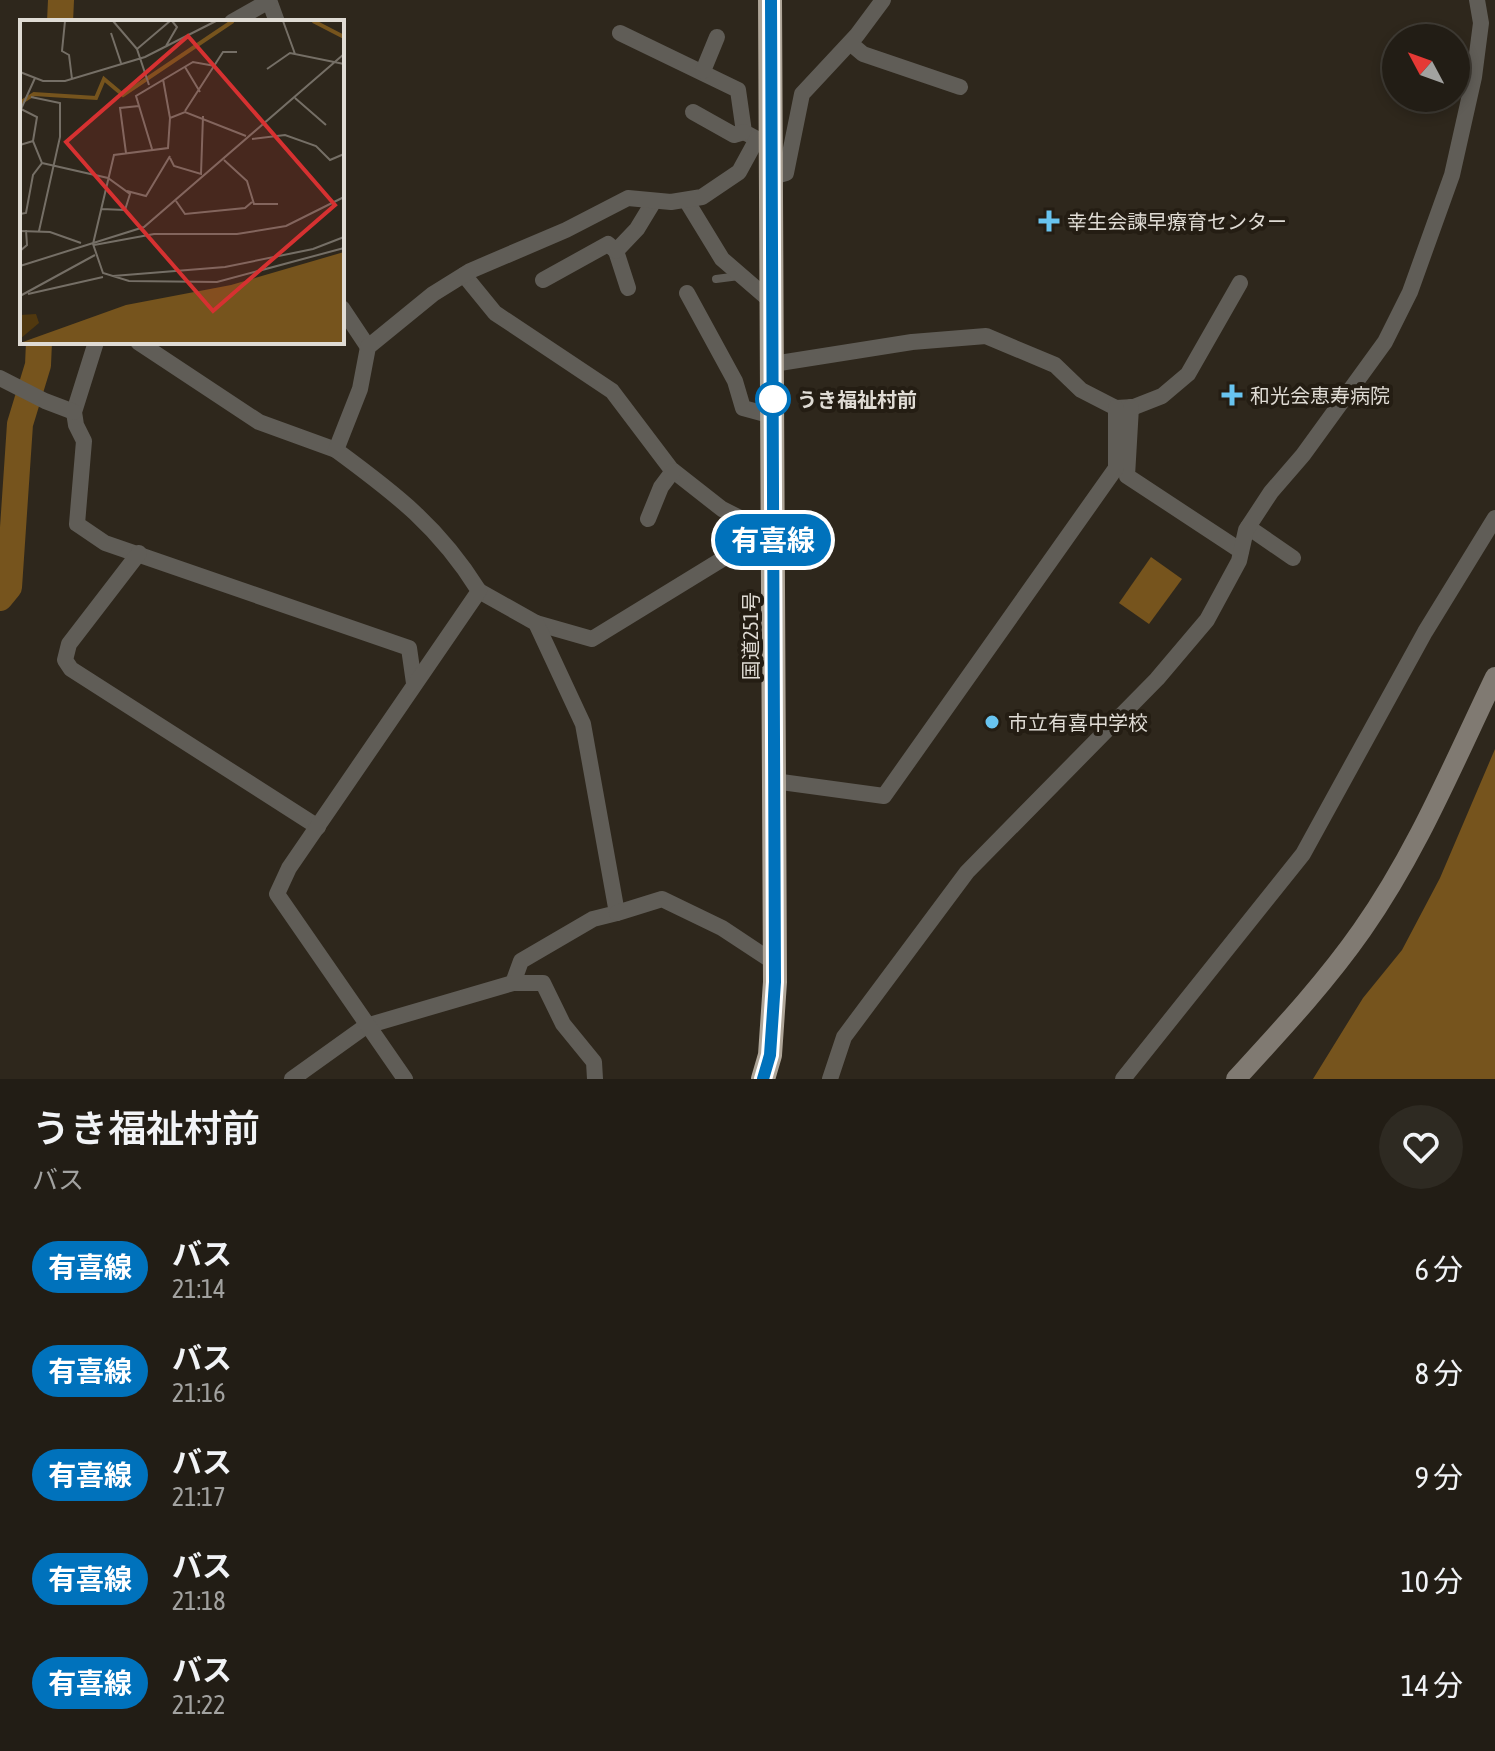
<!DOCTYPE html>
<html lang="ja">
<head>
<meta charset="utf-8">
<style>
  body { margin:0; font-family:"Asap Condensed","Noto Sans JP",sans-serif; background:#2e2a22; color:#f1f3f6; height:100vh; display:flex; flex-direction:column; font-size:30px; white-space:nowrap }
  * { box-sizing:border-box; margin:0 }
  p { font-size:26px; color:#a2a2a0 }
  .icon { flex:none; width:44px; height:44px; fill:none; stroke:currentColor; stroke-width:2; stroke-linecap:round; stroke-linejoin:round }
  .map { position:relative; height:1079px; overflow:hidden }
  .details { display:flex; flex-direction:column; background:#221d15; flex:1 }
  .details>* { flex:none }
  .badge { padding:0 16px; border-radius:26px; font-size:28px; line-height:52px }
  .needle { width:52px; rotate:311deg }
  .controls { position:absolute; left:1382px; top:24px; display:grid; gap:16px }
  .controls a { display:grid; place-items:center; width:88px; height:88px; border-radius:50%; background:#221d15; box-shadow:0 4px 12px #0003,0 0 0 2px #3f3b34; font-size:40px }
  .map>.badge { position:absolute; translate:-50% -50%; box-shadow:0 0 0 4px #fff }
  .round { display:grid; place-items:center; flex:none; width:84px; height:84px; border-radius:42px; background:#2e2a22 }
  .overview { display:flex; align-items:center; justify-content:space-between; height:136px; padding:0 32px }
  h1 { font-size:38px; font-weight:600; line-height:60px }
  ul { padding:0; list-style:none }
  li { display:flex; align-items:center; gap:24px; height:104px; padding:0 32px }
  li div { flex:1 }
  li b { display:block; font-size:30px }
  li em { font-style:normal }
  li .badge { min-width:88px; font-weight:700; text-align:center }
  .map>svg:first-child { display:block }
  .water { fill:#76541d }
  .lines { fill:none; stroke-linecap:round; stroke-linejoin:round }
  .river { stroke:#76541d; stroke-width:26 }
  .lane { stroke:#605d57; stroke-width:8 }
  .street { stroke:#605d57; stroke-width:16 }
  .secondary { stroke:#807a72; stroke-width:20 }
  .highway { stroke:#aea598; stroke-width:24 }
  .line-casing { stroke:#fff; stroke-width:18 }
  .line { stroke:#0072bc; stroke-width:12 }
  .poi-dot { fill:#68c4f0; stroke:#241d13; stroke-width:3 }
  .stop-dot { fill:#fff; stroke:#0072bc; stroke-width:4 }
  .labels { text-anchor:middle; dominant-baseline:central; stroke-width:8; stroke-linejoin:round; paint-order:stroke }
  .poi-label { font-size:20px; fill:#dfdbd4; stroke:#241d13; text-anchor:start }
  .stop-label { font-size:20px; font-weight:bold; fill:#dfdbd4; stroke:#241d13; text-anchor:start }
  .street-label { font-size:20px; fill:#dfdbd4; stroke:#241d13 }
  .inset-river { fill:none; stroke:#76541d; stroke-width:4 }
  .inset-road { fill:none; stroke:#756f66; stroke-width:2 }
  .view { fill:#d63131; fill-opacity:0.15; stroke:#d63131; stroke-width:4 }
  .inset-edge { fill:none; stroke:#dfdbd4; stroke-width:4 }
</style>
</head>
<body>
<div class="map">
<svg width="1495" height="1079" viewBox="0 0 1495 1079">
  <rect width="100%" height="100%" fill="#2e271c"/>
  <g class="water">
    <polygon points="1151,557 1182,579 1149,624 1119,603"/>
    <polygon points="1495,749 1495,1079 1313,1079 1363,998 1402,950 1440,878"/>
  </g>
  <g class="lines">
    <g class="river">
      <polyline points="60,22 61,0"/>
      <polyline points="0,598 9,587 20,424 38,365 39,342"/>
    </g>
    <polyline class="lane" points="716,279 739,276"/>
    <g class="street">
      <polyline points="269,0 277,22"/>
      <polyline points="232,22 269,1"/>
      <polyline points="620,33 738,90 744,132 757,139 768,139"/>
      <polyline points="850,43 863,54 960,87"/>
      <polyline points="703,71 717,37"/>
      <polyline points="693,112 734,135 744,132"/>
      <polyline points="772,177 786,173 802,94 857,35 883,0"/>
      <polyline points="686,200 722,259 773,303"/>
      <polyline points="616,251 628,288"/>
      <polyline points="464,275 495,313 612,391 671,469 722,509 748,522 752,536 747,544 592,639 536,623"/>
      <polyline points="543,280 608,244 616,251 637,229 654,201"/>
      <polyline points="687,293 735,381 743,408 773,416"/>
      <polyline points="342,308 368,347"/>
      <polyline points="96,342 74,412 76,425 84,441 77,524 105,543 409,648 414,683"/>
      <polyline points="138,342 259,422 336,450"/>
      <polyline points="773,364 912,342 986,336 1055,365 1081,390 1116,408 1134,407 1162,396 1188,374 1240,283"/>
      <polyline points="0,378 45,401 74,412"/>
      <polyline points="1131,407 1127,476 1241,551"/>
      <polyline points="648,519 661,487 673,471"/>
      <polyline points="1248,527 1293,558"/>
      <polyline points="139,553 69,644 65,660 71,669 318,827"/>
      <polyline points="479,591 536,623 583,724 617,913 593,919 521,961 513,983"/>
      <polyline points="774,781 884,796 1116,468 1116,408"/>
      <polyline points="617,913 662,899 722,928 775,963"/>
      <polyline points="292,1079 366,1026 513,983 543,983 563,1024 594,1062 595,1079"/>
      <path d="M405,1079L277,894L289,868L479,591C439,527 396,494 336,450L360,389L368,347L433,294L470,271L566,230L628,198L671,202L702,197L739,172L757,139"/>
      <polyline points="830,1079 844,1037 967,872 1157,679 1207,620 1239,561 1246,530 1271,492 1303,455 1385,342 1410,292 1452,175 1474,77 1481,23 1477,0"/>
      <polyline points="1123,1079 1303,854 1425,632 1495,518"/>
    </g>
    <path class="secondary" d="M1236,1079C1280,1031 1325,983 1362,930C1417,852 1454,762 1495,677"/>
    <polyline class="highway" points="763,1079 770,1055 775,982 770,0"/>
  </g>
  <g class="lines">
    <g class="line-casing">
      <polyline id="line" points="763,1079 770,1055 775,982 771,0"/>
    </g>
    <use href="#line" class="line"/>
  </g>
  <g class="poi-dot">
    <path d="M1045 209h8v8h8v8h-8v8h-8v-8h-8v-8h8z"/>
    <path d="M1228 383h8v8h8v8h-8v8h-8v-8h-8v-8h8z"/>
    <circle cx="992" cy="722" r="8"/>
  </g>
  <circle class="stop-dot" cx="773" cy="399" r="16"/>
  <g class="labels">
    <g class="poi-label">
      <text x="1067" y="221">幸生会諫早療育センター</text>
      <text x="1250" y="395">和光会恵寿病院</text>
      <text x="1008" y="722">市立有喜中学校</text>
    </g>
    <g class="stop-label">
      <text x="797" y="399">うき福祉村前</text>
    </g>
    <g class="street-label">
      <text transform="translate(750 636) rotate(-90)">国道251号</text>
    </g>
  </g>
  <g transform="translate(20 20)">
    <rect width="324" height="324" fill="#2e271c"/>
    <path d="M16,294L19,303L0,319V295Z" fill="#50380f"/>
    <path d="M324,232V323H0L106,285L211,265Z" fill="#76541d"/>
    <path class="inset-river" d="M293,1L324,17M0,83L14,74L76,78L84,59L103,75L213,1"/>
    <path class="inset-road" d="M45,1L42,31L49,35L52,59M93,1L117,29M263,1L275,34M91,13L101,43M146,26L157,7L152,1M165,47L180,72M247,49L270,33L324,44M0,52L23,61H45L125,37L196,1M143,59L150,98M129,65L117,29L150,1M11,77L40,83V117L19,211M275,78L306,105M1,89L17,97L13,121M1,89L15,58M165,91L203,32H217M226,116L165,92L150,98L148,128L94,135L73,224L83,253L109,261L197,262L324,228M232,119L265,115L296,126L310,140L324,134M0,125L13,121L22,143L13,155L6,193L0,194M132,129L116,76L173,42L195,46M106,133L100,88L119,86M150,138L154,146L181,154L183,96M204,140L227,161L234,184H258M22,143L88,158L110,174L105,190L81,189M107,171L126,176L150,136M156,181L165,194L225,188L232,182M0,211L30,212L61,223M74,225L134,214H217L266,206L324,177M0,231L7,225L6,210M0,246L124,207L324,34M93,256L205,247L293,229L324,217M8,274L83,257M0,276L75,235"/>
    <path class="view" d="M168,16L315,185L193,291L46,122Z"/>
    <rect width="324" height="324" class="inset-edge"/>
  </g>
</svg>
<div class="controls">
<a><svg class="needle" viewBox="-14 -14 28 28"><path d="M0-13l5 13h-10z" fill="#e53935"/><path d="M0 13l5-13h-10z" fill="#a2a2a0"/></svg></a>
</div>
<b class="badge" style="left:773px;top:540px;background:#0072bc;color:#fff">有喜線</b>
</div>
<section class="details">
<div class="overview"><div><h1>うき福祉村前</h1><p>バス</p></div><a class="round"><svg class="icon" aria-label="heart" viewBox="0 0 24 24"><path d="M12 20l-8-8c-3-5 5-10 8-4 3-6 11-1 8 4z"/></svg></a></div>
<ul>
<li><span class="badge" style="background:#0072bc;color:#fff">有喜線</span><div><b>バス</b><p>21:14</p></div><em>6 分</em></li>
<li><span class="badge" style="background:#0072bc;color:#fff">有喜線</span><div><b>バス</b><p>21:16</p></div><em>8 分</em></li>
<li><span class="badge" style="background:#0072bc;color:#fff">有喜線</span><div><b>バス</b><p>21:17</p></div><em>9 分</em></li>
<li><span class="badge" style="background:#0072bc;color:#fff">有喜線</span><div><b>バス</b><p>21:18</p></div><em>10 分</em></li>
<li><span class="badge" style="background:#0072bc;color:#fff">有喜線</span><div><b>バス</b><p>21:22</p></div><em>14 分</em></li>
</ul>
</section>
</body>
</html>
